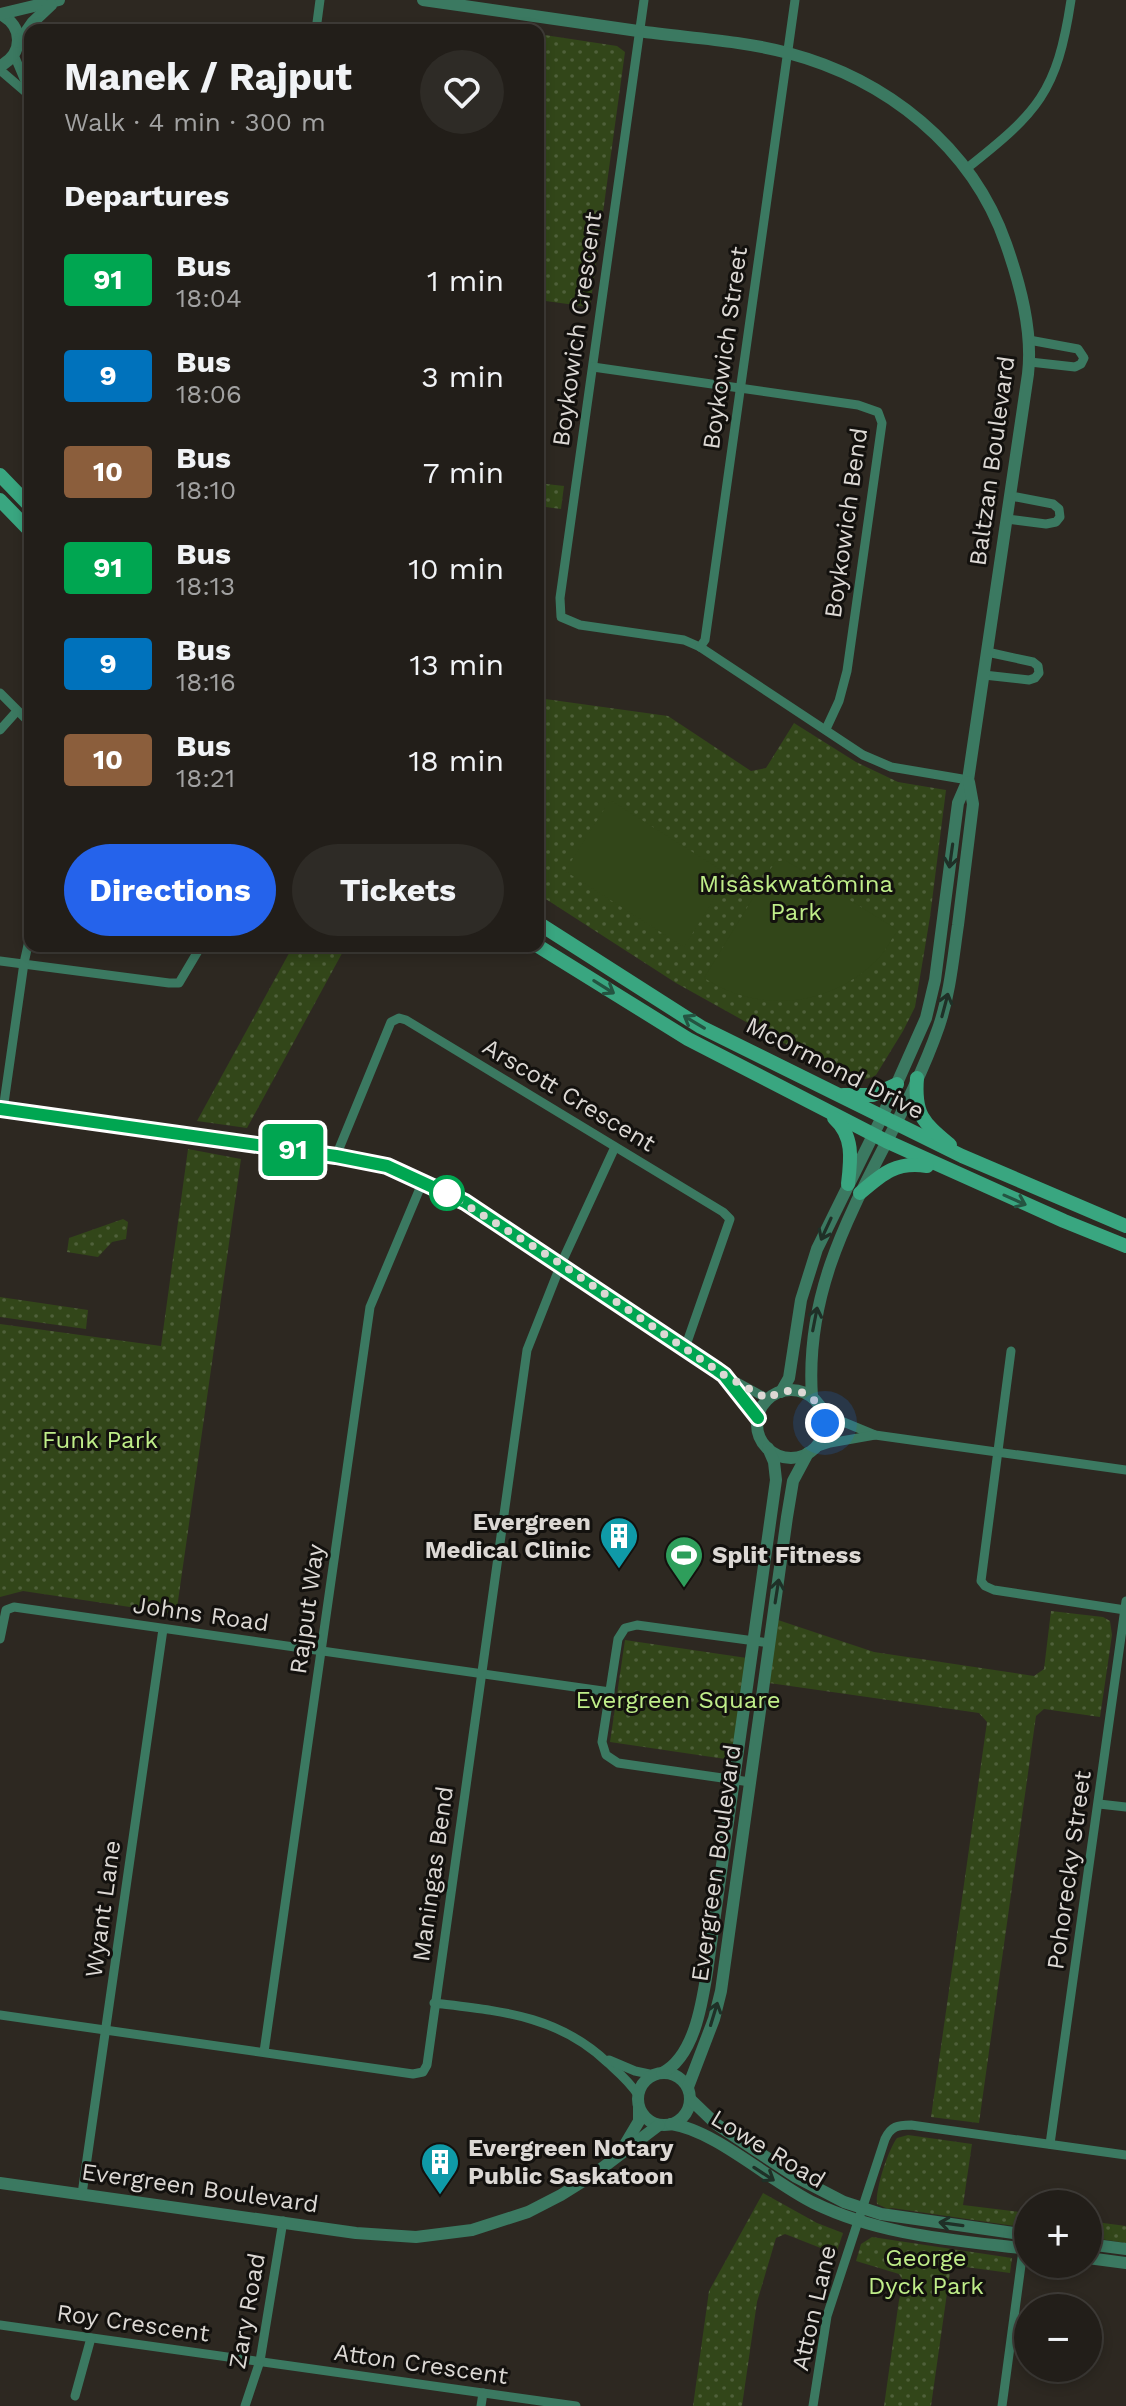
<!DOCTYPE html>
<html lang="en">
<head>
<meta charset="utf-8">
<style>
  body { margin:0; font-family:"Work Sans",sans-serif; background:#2e2b26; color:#f1f3f6; height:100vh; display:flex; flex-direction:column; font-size:30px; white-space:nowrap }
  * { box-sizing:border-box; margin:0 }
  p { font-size:26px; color:#a2a2a2 }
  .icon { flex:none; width:44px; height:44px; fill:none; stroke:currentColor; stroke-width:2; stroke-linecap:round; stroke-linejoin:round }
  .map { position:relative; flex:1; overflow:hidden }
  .sheet { position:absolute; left:24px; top:24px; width:520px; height:928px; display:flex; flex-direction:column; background:#221e19; border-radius:16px; box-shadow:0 4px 12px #0003,0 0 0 2px #3f3c38 }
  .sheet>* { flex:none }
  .badge { padding:0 16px; border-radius:6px; font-size:28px; line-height:52px }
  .fabs { position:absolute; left:1014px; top:2190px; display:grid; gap:16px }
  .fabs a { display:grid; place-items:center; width:88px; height:88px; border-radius:50%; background:#221e19; box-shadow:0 4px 12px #0003,0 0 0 2px #3f3c38; font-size:40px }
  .you { position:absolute; width:40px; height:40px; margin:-20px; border:6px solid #fff; border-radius:50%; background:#1a73e8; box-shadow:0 0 0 12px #1a73e833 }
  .map>.badge { position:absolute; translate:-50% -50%; box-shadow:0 0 0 4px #fff }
  h2 { padding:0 40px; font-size:30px; line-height:72px }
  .round { display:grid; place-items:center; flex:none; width:84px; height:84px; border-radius:42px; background:#2e2b26 }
  .summary { display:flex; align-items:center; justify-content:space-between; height:136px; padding:0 40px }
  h1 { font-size:38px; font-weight:700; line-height:60px }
  .primary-button { display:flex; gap:16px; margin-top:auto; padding:16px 40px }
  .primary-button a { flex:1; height:92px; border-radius:48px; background:#2563eb; color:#fff; font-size:32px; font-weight:700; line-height:92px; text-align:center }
  .primary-button a+a { background:#2e2b26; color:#f1f3f6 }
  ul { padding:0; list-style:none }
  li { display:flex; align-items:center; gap:24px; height:96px; padding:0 40px }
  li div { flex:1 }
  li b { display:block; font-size:30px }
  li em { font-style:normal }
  li .badge { min-width:88px; font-weight:700; text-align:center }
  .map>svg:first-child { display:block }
  .grass { fill:url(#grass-dots) }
  .pitch { fill:#324619 }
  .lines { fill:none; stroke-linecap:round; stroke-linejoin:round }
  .minor { stroke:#3b7961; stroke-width:9 }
  .tertiary { stroke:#3b7961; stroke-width:12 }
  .secondary { stroke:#39a680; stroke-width:14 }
  .oneway { stroke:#1f3027 }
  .oneway2 { stroke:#245441 }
  .line-casing { stroke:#fff; stroke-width:18 }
  .line { stroke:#00a651; stroke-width:12 }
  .walk { stroke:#dcd8d4; stroke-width:8; stroke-dasharray:0 14.4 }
  .stop-dot { fill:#fff; stroke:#00a651; stroke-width:4 }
  .labels { text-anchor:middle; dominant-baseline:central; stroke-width:6; stroke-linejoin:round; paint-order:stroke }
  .street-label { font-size:24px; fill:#dcd8d4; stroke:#13110e }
  .park-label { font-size:24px; fill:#bfed89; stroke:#13110e }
  .poi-label { font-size:24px; font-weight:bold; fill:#dcd8d4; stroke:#13110e; text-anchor:start }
</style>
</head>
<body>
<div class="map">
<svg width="1126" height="2406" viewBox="0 0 1126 2406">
  <defs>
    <pattern id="grass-dots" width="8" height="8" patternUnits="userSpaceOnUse" patternTransform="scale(2)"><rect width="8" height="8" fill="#324619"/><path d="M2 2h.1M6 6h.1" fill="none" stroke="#4f603a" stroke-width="1.8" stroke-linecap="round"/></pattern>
  </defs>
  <rect width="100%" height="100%" fill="#2d2821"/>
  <g class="grass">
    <polygon points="538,34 617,46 625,52 590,307 538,300"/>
    <polygon points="538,483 564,486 561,509 538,506"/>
    <path d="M538,698L668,716L751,771L766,768L794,723L856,762L898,782L946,790L930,917L915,1007L903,1031L876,1075C862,1084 848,1077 834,1071L676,983L538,894Z"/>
    <polygon points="293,946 346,946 247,1128 197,1121"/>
    <polygon points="188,1149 241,1159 177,1608 170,1613 23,1591 0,1597 0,1324 161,1346"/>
    <polygon points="123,1219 128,1222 126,1239 112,1242 98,1257 67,1252 69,1238"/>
    <polygon points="0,1297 88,1310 86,1329 0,1317"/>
    <polygon points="1051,1611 1103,1617 1110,1621 1112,1635 1100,1717 1044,1709 1036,1716 979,2123 931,2117 987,1722 979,1713 769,1683 778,1620 874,1652 1034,1676 1044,1669"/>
    <polygon points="625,1640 747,1658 732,1760 610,1742"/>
    <path d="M908,2135L972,2144L963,2205L1028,2213V2228L892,2208L888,2209L877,2204C875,2190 888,2150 897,2138Z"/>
    <polygon points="763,2193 817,2223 843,2233 836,2254 785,2234 776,2238 757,2302 742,2406 693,2406 709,2291"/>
    <polygon points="1088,2221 1126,2226 1126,2243 1088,2237"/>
    <polygon points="872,2237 1012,2258 1010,2273 951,2265 931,2406 884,2406 899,2300 904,2282 899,2274 856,2261 861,2244"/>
  </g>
  <g class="pitch">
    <polygon points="610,800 729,875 684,947 565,871"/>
    <path d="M785,860L898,930C891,940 885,952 876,961C829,1007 759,1014 704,978L775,862Z"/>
  </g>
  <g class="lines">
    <g class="minor">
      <polyline points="644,0 560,598 561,617 580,625 684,640 700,647 863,755 891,767 968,780"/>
      <polyline points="316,30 320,0"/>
      <polyline points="14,55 30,93"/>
      <polyline points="0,70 28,94"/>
      <path d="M966,169C1038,112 1057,93 1071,0"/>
      <polyline points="1029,340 1078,349 1084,358 1081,364 1075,367 1030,362"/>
      <polyline points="593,367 858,405 878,412 882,423 847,671 839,701 826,729"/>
      <polyline points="1007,519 1046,524 1056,522 1060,517 1059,509 1053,504 1011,496"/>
      <polyline points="700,647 705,640 795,0"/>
      <polyline points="984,675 1029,680 1035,678 1039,673 1038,666 1033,662 987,652"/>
      <polyline points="0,693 30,723"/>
      <polyline points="0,730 17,711"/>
      <polyline points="0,961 169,983 179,983 201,946"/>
      <polyline points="0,1109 336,1156 387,1166 465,1202 724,1375 768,1399"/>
      <polyline points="3,1110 24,963 30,936"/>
      <polyline points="336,1156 391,1022 399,1018 406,1020 723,1212 730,1219 685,1348"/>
      <polyline points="1011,1351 981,1581 985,1586 994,1590 1125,1610"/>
      <polyline points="729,1381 758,1418"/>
      <polyline points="824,1414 875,1435 1126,1470"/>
      <polyline points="815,1448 830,1443 875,1435"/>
      <polyline points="0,1639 6,1610 14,1607 610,1692"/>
      <polyline points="750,1782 618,1763 606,1755 602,1742 618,1639 625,1628 637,1625 769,1643"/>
      <polyline points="1099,1804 1126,1807"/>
      <path d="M434,2003C500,2011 558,2015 608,2063C619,2073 630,2082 638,2095"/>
      <polyline points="0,2015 413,2074 423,2072 427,2065 527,1350 561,1264 615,1147"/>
      <polyline points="264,2052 370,1307 423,1181"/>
      <polyline points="609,2060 635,2071 654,2075"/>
      <polyline points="1050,2144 1126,1601"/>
      <polyline points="82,2194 163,1629"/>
      <polyline points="0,2325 576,2406"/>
      <polyline points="75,2396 91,2338"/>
      <polyline points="245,2406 260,2361 283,2221"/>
      <polyline points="481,2406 483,2393"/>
      <path d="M813,2406L827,2316L885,2139C891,2126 898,2125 911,2125L1126,2155"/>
      <polyline points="1002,2406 1024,2243"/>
    </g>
    <g class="tertiary">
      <path d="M423,0C495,10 566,21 638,31C688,38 739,40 788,53C886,79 972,146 1006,244C1020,284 1033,331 1028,374L968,780L958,803L935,980L926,1018L882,1117L817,1249L801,1300L789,1378L781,1392"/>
      <path d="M0,14C24,26 24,54 0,66"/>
      <polyline points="1,14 59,0"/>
      <polyline points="19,42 33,22 51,5"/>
      <circle cx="791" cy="1424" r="34"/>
      <path d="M812,1397C802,1250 894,1156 939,1026C950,993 953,959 958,925C963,884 968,844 973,804L969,782"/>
      <circle cx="664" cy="2099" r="26"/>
      <path d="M662,2073C694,2057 702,2004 707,1972L776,1480L774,1462L768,1448"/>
      <polyline points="688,2087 714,2019 721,1991 787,1517 793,1481 808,1453"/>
      <polyline points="690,2099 716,2124 796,2177 844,2202 881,2214 1028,2235"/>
      <path d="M671,2124C715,2130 771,2182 814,2203C882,2236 955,2240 1028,2249"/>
      <polyline points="623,2148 639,2121 639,2108"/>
      <polyline points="0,2183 356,2233 416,2237 472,2230 528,2212 561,2195 593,2175 659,2125"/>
      <polyline points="1088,2244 1126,2249"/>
      <polyline points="1088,2258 1126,2263"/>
    </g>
    <g class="secondary">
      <polyline points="0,475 30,506"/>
      <polyline points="0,500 30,531"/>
      <polyline points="538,923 701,1027 962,1156 1126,1226"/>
      <polyline points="538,946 688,1039 886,1141 1064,1221 1126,1246"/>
      <path d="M917,1078C914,1115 923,1122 950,1145"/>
      <polyline points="843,1095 873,1095 897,1084"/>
      <path d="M834,1118C854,1136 851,1159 848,1184"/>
      <path d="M860,1193C882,1174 896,1161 927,1166"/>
    </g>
  </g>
  <defs><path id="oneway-shaft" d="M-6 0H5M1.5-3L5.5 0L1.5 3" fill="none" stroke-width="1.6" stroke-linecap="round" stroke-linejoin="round" transform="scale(2)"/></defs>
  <g class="oneway">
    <use href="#oneway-shaft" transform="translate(951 856) rotate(98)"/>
    <use href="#oneway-shaft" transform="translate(945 1005) rotate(-75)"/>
    <use href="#oneway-shaft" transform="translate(826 1229) rotate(115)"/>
    <use href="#oneway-shaft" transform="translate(815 1319) rotate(-79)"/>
    <use href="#oneway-shaft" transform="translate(777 1591) rotate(-81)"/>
    <use href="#oneway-shaft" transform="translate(714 2014) rotate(-73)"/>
    <use href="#oneway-shaft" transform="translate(764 2174) rotate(33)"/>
    <use href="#oneway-shaft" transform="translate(951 2224) rotate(-172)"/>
  </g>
  <g class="oneway2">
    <use href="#oneway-shaft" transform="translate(604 987) rotate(32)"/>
    <use href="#oneway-shaft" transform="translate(694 1022) rotate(-149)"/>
    <use href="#oneway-shaft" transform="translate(1015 1200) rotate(24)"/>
  </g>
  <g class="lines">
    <g class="line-casing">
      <polyline id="line" points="0,1109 336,1156 387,1166 465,1202 717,1370 724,1375 758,1418"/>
    </g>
    <use href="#line" class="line"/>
    <path class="walk" d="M447,1193L552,1258L724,1375L768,1399C792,1381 821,1394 825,1423"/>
  </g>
  <defs>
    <g id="building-pin" transform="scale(2)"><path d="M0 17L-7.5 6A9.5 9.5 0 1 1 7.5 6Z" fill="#0f9aa8" stroke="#13110e"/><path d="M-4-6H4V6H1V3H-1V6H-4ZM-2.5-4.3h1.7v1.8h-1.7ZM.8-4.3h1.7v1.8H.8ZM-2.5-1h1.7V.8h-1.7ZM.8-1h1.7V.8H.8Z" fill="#fff"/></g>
    <g id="stadium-pin" transform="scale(2)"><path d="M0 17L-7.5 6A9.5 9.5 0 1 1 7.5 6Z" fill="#2e9e5b" stroke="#13110e"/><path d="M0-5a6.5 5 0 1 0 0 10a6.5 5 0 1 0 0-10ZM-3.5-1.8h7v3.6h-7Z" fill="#fff"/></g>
  </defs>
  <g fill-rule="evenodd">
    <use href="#building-pin" x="619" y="1536"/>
    <use href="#stadium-pin" x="684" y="1555"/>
    <use href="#building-pin" x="440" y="2162"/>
  </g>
  <circle class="stop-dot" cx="447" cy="1193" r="16"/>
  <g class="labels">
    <g class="street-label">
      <text transform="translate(577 329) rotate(-82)">Boykowich Crescent</text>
      <text transform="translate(725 348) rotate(-82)">Boykowich Street</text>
      <text transform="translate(992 461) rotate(-82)">Baltzan Boulevard</text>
      <text transform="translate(846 523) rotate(-82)">Boykowich Bend</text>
      <text transform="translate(835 1068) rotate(27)">McOrmond Drive</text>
      <text transform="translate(569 1095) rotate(31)">Arscott Crescent</text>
      <text transform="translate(307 1609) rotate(-82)">Rajput Way</text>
      <text transform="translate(201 1614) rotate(8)">Johns Road</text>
      <text transform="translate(716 1863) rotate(-82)">Evergreen Boulevard</text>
      <text transform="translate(1069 1870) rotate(-82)">Pohorecky Street</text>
      <text transform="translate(433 1874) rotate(-82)">Maningas Bend</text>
      <text transform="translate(103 1909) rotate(-82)">Wyant Lane</text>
      <text transform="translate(768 2149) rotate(31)">Lowe Road</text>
      <text transform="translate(200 2188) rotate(8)">Evergreen Boulevard</text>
      <text transform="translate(814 2308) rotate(-77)">Atton Lane</text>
      <text transform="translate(247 2311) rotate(-80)">Zary Road</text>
      <text transform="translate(133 2323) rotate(8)">Roy Crescent</text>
      <text transform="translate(421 2364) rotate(8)">Atton Crescent</text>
    </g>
    <g class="park-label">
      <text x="796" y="884">Misâskwatômina<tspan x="796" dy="28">Park</tspan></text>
      <text x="100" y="1440">Funk Park</text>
      <text x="678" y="1700">Evergreen Square</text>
      <text x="926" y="2258">George<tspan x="926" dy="28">Dyck Park</tspan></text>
    </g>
    <g class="poi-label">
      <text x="591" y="1522" text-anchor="end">Evergreen<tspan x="591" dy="28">Medical Clinic</tspan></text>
      <text x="712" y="1555">Split Fitness</text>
      <text x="468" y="2148">Evergreen Notary<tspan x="468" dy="28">Public Saskatoon</tspan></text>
    </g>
  </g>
</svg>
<div class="fabs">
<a>+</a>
<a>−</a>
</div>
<div class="you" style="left:825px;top:1423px"></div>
<b class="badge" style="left:293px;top:1150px;background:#00a651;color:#fff">91</b>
<section class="sheet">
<div class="summary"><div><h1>Manek / Rajput</h1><p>Walk · 4 min · 300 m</p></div><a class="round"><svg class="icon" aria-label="heart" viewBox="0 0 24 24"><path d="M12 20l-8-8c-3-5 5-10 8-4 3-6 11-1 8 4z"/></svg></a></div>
<h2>Departures</h2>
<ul>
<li><span class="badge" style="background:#00a651;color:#fff">91</span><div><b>Bus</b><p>18:04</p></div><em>1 min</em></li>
<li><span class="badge" style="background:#0072bc;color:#fff">9</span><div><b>Bus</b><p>18:06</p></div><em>3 min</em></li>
<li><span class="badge" style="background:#8b5e3c;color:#fff">10</span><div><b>Bus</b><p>18:10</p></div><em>7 min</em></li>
<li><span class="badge" style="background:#00a651;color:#fff">91</span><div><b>Bus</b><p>18:13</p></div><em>10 min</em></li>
<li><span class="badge" style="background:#0072bc;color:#fff">9</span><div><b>Bus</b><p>18:16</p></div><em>13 min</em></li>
<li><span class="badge" style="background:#8b5e3c;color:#fff">10</span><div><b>Bus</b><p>18:21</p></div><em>18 min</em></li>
</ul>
<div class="primary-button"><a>Directions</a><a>Tickets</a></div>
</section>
</div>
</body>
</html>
